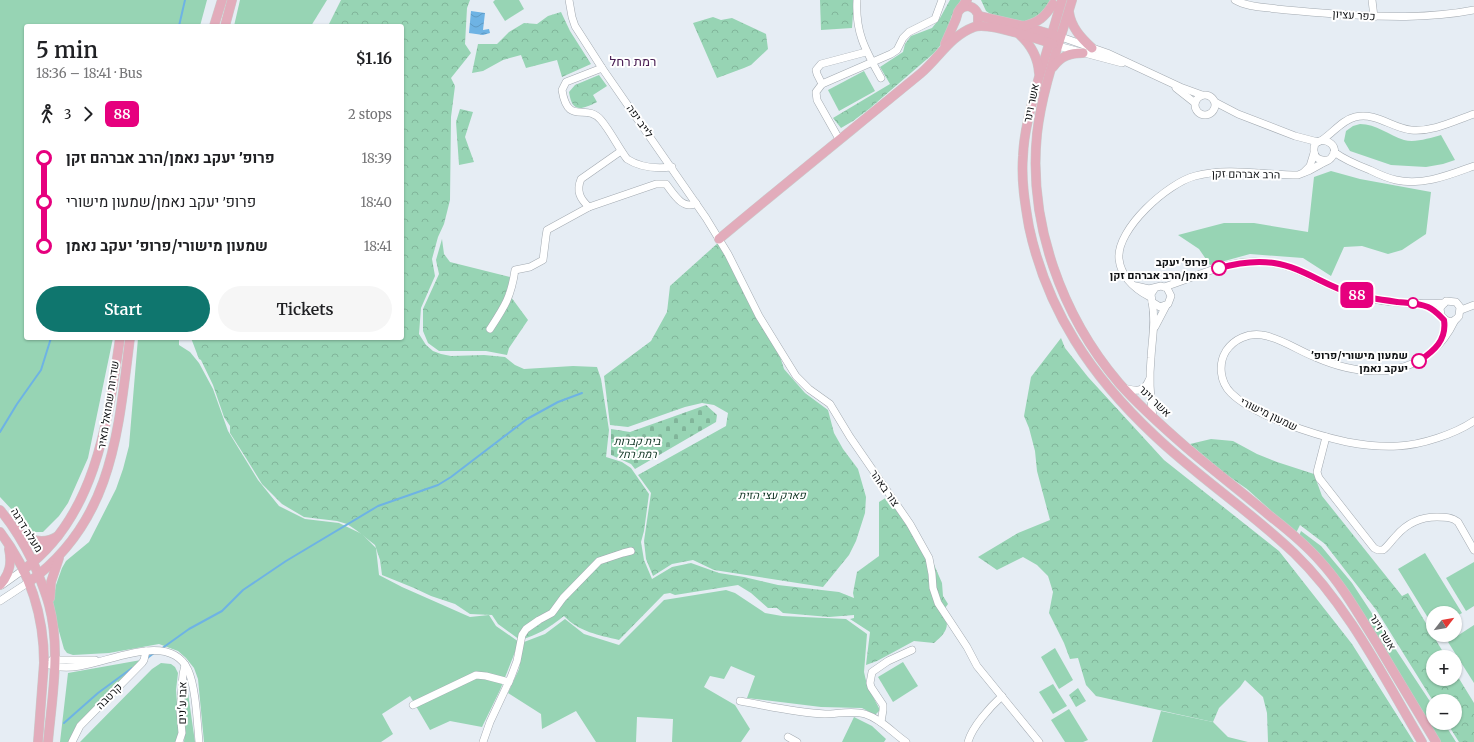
<!DOCTYPE html>
<html lang="en">
<head>
<meta charset="utf-8">
<style>
  body { margin:0; font-family:Merriweather,Heebo,serif; background:#f6f6f6; color:#202124; height:100vh; display:flex; flex-direction:column; font-size:15px; white-space:nowrap }
  * { box-sizing:border-box; margin:0 }
  p { font-size:13px; color:#757577 }
  .icon { flex:none; width:22px; height:22px; fill:none; stroke:currentColor; stroke-width:2; stroke-linecap:round; stroke-linejoin:round }
  .map { position:relative; flex:1; overflow:hidden }
  .drawer { position:absolute; left:24px; top:24px; width:380px; height:316px; display:flex; flex-direction:column; background:#fff; border-radius:4px; box-shadow:0 1px 3px #0004 }
  .drawer>* { flex:none }
  .badge { padding:0 8px; border-radius:6px; font-size:14px; line-height:26px }
  .needle { width:26px; rotate:59deg }
  .controls { position:absolute; left:1426px; top:606px; display:grid; gap:8px }
  .controls a { display:grid; place-items:center; width:36px; height:36px; border-radius:50%; background:#fff; box-shadow:0 1px 3px #0004; font-size:20px }
  .map>.badge { position:absolute; translate:-50% -50%; box-shadow:0 0 0 2px #fff }
  .legs { display:flex; align-items:center; gap:6px; height:44px; padding:0 12px; font-size:13px }
  .legs p { margin-inline-start:auto }
  .headline { display:flex; align-items:center; justify-content:space-between; height:68px; padding:0 12px }
  h1 { font-size:22px; font-weight:600; line-height:30px }
  .cta { display:flex; gap:8px; margin-top:auto; padding:8px 12px }
  .cta a { flex:1; height:46px; border-radius:24px; background:#0f766e; color:#fff; font-size:16px; font-weight:600; line-height:46px; text-align:center }
  .cta a+a { background:#f6f6f6; color:#202124 }
  ul { padding:0 12px; list-style:none }
  li { display:flex; align-items:center; gap:14px; height:44px; font-size:15px }
  li i { display:grid; place-items:center; width:6px; height:100%; margin:0 5px; background:currentColor }
  li i::after { content:''; width:10px; height:10px; margin:-5px; border:3px solid; border-radius:50%; background:#fff }
  li p { margin-inline-start:auto }
  li:first-child i { background:linear-gradient(#0000 50%,currentColor 0) }
  li:last-child i { background:linear-gradient(currentColor 50%,#0000 0) }
  .map>svg:first-child { display:block }
  .grass { fill:#97d4b4 }
  .forest { fill:url(#forest-crowns) }
  .cemetery { fill:url(#cemetery-stones) }
  .water { fill:url(#water-waves) }
  .lines { fill:none; stroke-linecap:round; stroke-linejoin:round }
  .stream { stroke:#6eb3e4; stroke-width:2 }
  .minor-casing { stroke:#a3aab1; stroke-width:8 }
  .major-casing { stroke:#cacbcb; stroke-width:10 }
  .minor { stroke:#fff; stroke-width:7 }
  .major { stroke:#e2acbb; stroke-width:9 }
  .line-1-casing { stroke:#fff; stroke-width:9 }
  .line-1 { stroke:#e6007e; stroke-width:6 }
  .stop-1-dot { fill:#fff; stroke:#e6007e; stroke-width:2 }
  .labels { text-anchor:middle; dominant-baseline:central; stroke-width:4; stroke-linejoin:round; paint-order:stroke }
  .street-label { font-size:11px; fill:#0f1113; stroke:#fff }
  .stop-label { font-size:11px; font-weight:bold; fill:#0f1113; stroke:#fff; text-anchor:end }
  .park-label { font-size:11px; font-style:italic; fill:#0d3221; stroke:#fff }
  .quarter-label { font-size:13px; fill:#4c2155; stroke:#fff }
</style>
</head>
<body>
<div class="map">
<svg width="1474" height="742" viewBox="0 0 1474 742">
  <defs>
    <pattern id="forest-crowns" width="20" height="18" patternUnits="userSpaceOnUse"><rect width="20" height="18" fill="#97d4b4"/><path d="M2 6a3 3 0 1 1 6 0M12 15a3 3 0 1 1 6 0" fill="none" stroke="#81b59a"/></pattern>
    <pattern id="cemetery-stones" width="16" height="16" patternUnits="userSpaceOnUse"><rect width="16" height="16" fill="#97d4b4"/><path d="M2 7V4a2 2 0 0 1 4 0v3zM10 15v-3a2 2 0 0 1 4 0v3z" fill="#81b59a"/></pattern>
    <pattern id="water-waves" width="16" height="10" patternUnits="userSpaceOnUse"><rect width="16" height="10" fill="#6eb3e4"/><path d="M0 5q4-4 8 0t8 0" fill="none" stroke="#5e99c3"/></pattern>
  </defs>
  <rect width="100%" height="100%" fill="#e6edf4"/>
  <g class="grass">
    <polygon points="0,0 207,0 200,26 26,26 26,338 113,338 88,458 68,503 59,516 43,532 33,532 23,524 14,512 0,497"/>
    <polygon points="240,0 327,0 311,26 234,26"/>
    <polygon points="495,0 519,0 524,9 505,21 493,2"/>
    <polygon points="864,71 875,91 839,111 828,90"/>
    <path d="M1360,124C1376,124 1389,135 1404,140C1415,143 1430,138 1441,135L1455,160L1443,164L1426,167L1391,165L1350,151L1344,141L1346,131L1353,126Z"/>
    <polygon points="1331,171 1360,179 1431,192 1426,234 1402,250 1388,254 1362,246 1344,247 1331,276 1303,258 1250,254 1210,265 1199,249 1178,235 1224,223 1254,223 1308,232 1314,177"/>
    <polygon points="138,338 179,338 179,345 190,352 199,363 213,389 228,431 258,480 279,506 305,519 339,523 362,534 376,548 379,575 402,587 470,617 489,615 496,626 519,642 500,690 482,727 450,721 430,730 410,696 382,714 393,734 381,742 204,742 198,679 194,668 186,658 178,651 159,644 109,653 73,655 67,653 64,649 53,610 53,601 56,585 62,568 66,561 89,542 116,489 123,469 129,446"/>
    <polygon points="1301,531 1321,546 1352,583 1433,706 1433,723 1444,723 1456,742 1441,742 1361,615 1299,536"/>
    <polygon points="1425,553 1462,613 1455,617 1455,613 1433,613 1433,626 1398,569"/>
    <polygon points="1474,562 1474,606 1466,611 1446,578"/>
    <polygon points="726,590 735,593 765,613 782,616 846,619 867,634 864,672 867,685 880,710 875,715 862,708 821,707 747,698 755,676 731,666 724,679 710,676 704,687 735,705 750,729 741,742 672,742 673,719 637,717 636,742 596,742 576,711 542,729 541,714 508,693 519,669 524,642 545,634 565,619 584,634 619,645 664,600"/>
    <polygon points="1474,625 1474,683 1448,642"/>
    <polygon points="1055,648 1073,680 1059,689 1041,657"/>
    <polygon points="141,660 77,724 69,742 60,742 68,673"/>
    <polygon points="903,662 918,686 893,702 878,677"/>
    <polygon points="161,663 171,664 175,667 178,673 176,690 179,729 178,742 80,742 152,669"/>
    <polygon points="1053,684 1067,706 1053,714 1039,692"/>
    <polygon points="187,686 195,742 184,742 186,715 184,696"/>
    <polygon points="1069,709 1088,740 1083,742 1065,742 1051,720"/>
    <polygon points="1161,711 1213,722 1228,737 1248,742 1152,742"/>
    <polygon points="854,717 872,726 886,739 884,742 842,742"/>
  </g>
  <g class="forest">
    <path d="M341,0H470L467,8L465,44L471,53L451,78L455,86L451,117L450,200L444,224L438,237L432,259L435,276L421,308L419,334L426,345L433,351L441,354L451,356L484,355L505,357L515,365L524,369L573,366L597,367L601,379L609,430L606,457L622,462L631,468L649,494L644,531L641,542L644,560L652,579L672,567L691,563L719,573L744,577L778,585L839,592L854,598L853,593L857,572L879,556V502L892,494L929,553L942,583L943,596L948,604L943,611C951,626 946,633 934,643L914,641L877,661L866,665L870,632L850,619L854,618V615L829,617L783,613L777,608H768L751,593L738,585L675,595L670,593L664,594L619,640C599,635 579,632 564,616C549,628 538,635 520,640L498,624L492,615L470,614L455,604L431,596L414,588L382,575L380,560L375,545L356,530L347,524L337,521L304,517L282,504L262,484L246,458L230,433V426L224,417L213,385L201,360L199,359L191,338H402V26H328Z"/>
    <polygon points="820,0 854,0 852,28 821,30"/>
    <polygon points="950,0 961,0 952,15 944,41 934,53 869,109 853,121 841,128 833,118 890,84 880,67 903,52 905,44 911,36 932,28 940,18"/>
    <polygon points="981,0 1050,0 1047,8 1042,15 1027,22 1002,18 992,15 986,11"/>
    <polygon points="561,12 570,31 591,64 562,77 557,60 526,68 521,55 503,60 483,71 472,73 478,44 497,44 509,32 524,23 537,24 548,16"/>
    <polygon points="713,17 721,20 732,18 766,34 768,49 751,65 744,68 717,78 693,23"/>
    <path d="M599,75L607,86L593,95L597,102C581,110 572,113 569,92L575,85Z"/>
    <polygon points="460,109 473,112 465,137 474,162 459,165 456,122"/>
    <polygon points="442,239 444,254 450,262 510,277 508,293 528,320 509,348 507,355 486,351 439,351 428,343 423,331 423,309 439,274 436,260"/>
    <polygon points="719,242 777,347 784,369 805,393 828,410 834,433 843,449 858,469 866,497 865,513 856,541 849,555 823,587 714,570 693,560 672,564 653,576 646,559 644,541 651,493 638,475 726,426 728,413 714,405 702,403 685,407 628,427 610,425 604,376 651,341 667,312 670,286"/>
    <polygon points="1061,338 1065,348 1088,377 1164,460 1279,551 1352,644 1414,742 1268,742 1267,713 1263,697 1245,680 1240,687 1219,708 1213,722 1096,696 1086,685 1078,658 1070,659 1064,643 1049,613 1053,592 1048,576 1037,565 1023,557 997,570 978,557 1018,533 1050,520 1037,471 1035,451 1029,428 1024,416 1031,377"/>
    <polygon points="1211,439 1233,441 1257,454 1277,462 1314,474 1322,496 1402,596 1408,593 1446,657 1433,657 1433,679 1455,679 1455,672 1474,703 1474,742 1459,742 1447,723 1455,723 1455,701 1433,701 1377,611 1325,544 1300,525 1296,533 1247,489 1224,473 1190,444"/>
    <polygon points="1078,688 1086,701 1076,707 1069,695"/>
  </g>
  <polygon class="cemetery" points="706,405 717,415 716,422 635,469 631,464 611,455 611,429 630,432"/>
  <polygon class="water" points="471,11 485,13 483,30 489,29 490,33 483,35 469,33"/>
  <g class="lines">
    <g class="stream">
      <polyline points="179,26 185,0"/>
      <polyline points="0,432 17,404 41,370 51,338"/>
      <polyline points="161,649 189,629 222,611 243,590 286,561 378,506 438,485 451,477 527,419 558,402 582,393"/>
      <polyline points="146,659 154,653"/>
      <polyline points="64,723 98,693 132,668"/>
    </g>
    <g class="minor-casing">
      <g id="minor">
        <polyline points="569,0 572,17 575,26 602,68 706,218 728,254 759,316 796,376 809,389 830,404 850,437 910,524 929,558 932,574 933,588 938,603 967,647 977,666 1039,742"/>
        <path d="M857,0C855,33 866,51 881,78"/>
        <path d="M1235,0C1247,7 1263,7 1277,9C1297,11 1317,13 1337,14C1383,17 1429,19 1474,10"/>
        <polyline points="1372,0 1374,17"/>
        <polyline points="1061,37 1107,53 1180,87 1202,95"/>
        <polyline points="1058,46 1122,63"/>
        <path d="M602,68L566,82L562,90C568,127 586,102 601,120C611,132 618,147 627,159C641,168 656,169 672,167"/>
        <polyline points="822,84 817,74 816,70 821,64 866,52"/>
        <polyline points="1176,88 1195,103"/>
        <circle cx="1205" cy="105" r="10"/>
        <polyline points="1215,102 1238,114 1295,136 1318,142"/>
        <polyline points="839,139 817,100 816,92 822,84 891,54 897,50 903,38 909,32 935,19 942,0"/>
        <path d="M1322,140C1333,133 1342,120 1355,117C1376,112 1392,128 1411,130C1433,132 1454,121 1474,114"/>
        <path d="M621,151L581,179C576,191 580,199 589,207L656,184H666C673,193 683,211 696,203"/>
        <path d="M1334,152C1345,160 1357,165 1370,170C1378,174 1387,178 1396,180C1423,186 1449,175 1474,166"/>
        <polyline points="1304,172 1310,166 1314,153"/>
        <polyline points="1136,286 1149,289 1161,286 1167,288 1171,296 1168,304 1160,307 1152,302 1151,294 1155,288"/>
        <path d="M1164,287C1196,277 1227,260 1261,262C1293,263 1313,279 1341,290C1373,302 1410,305 1444,303"/>
        <path d="M1150,297C1135,289 1121,277 1119,259C1116,229 1168,183 1195,176C1228,167 1264,175 1298,175C1307,172 1313,169 1321,164C1324,162 1329,161 1331,158C1345,143 1312,131 1314,151C1314,158 1320,161 1327,160"/>
        <path d="M1152,302C1156,321 1152,339 1151,358C1149,378 1150,397 1153,417"/>
        <path d="M1422,305C1426,306 1431,308 1434,310C1443,316 1449,329 1459,316L1460,307L1456,302L1446,301L1440,308L1441,316"/>
        <polyline points="1461,310 1474,305"/>
        <path d="M1455,320C1427,379 1368,380 1315,357C1299,351 1279,337 1262,335C1248,333 1234,339 1226,351C1218,364 1220,382 1231,393C1254,416 1315,435 1347,442C1363,445 1381,447 1398,446C1421,445 1455,434 1474,421"/>
        <polyline points="1155,327 1166,306"/>
        <path d="M490,329C505,306 511,297 515,270L530,267L543,260L546,236L547,230L589,207"/>
        <path d="M1124,388C1135,391 1144,393 1149,380"/>
        <path d="M1326,437L1317,472L1319,478L1374,548L1378,550H1383C1388,546 1391,541 1396,536C1407,523 1420,517 1437,517C1445,517 1452,517 1458,522L1474,550"/>
        <polyline points="2,585 23,570"/>
        <polyline points="0,601 29,582"/>
        <polyline points="52,660 95,660"/>
        <path d="M44,663C56,668 68,668 80,666C110,662 170,631 188,670C196,688 197,721 199,742"/>
        <path d="M740,701C768,706 797,713 825,714C838,714 852,710 865,714C881,719 893,733 906,742"/>
        <polyline points="413,705 476,675 486,676 509,682"/>
        <polyline points="881,722 883,710 883,705 871,687 870,683 872,672 888,661 912,650"/>
        <polyline points="788,737 797,742"/>
        <polyline points="72,742 80,726 142,663 144,660 146,651"/>
        <polyline points="179,742 182,733 180,711 183,674 185,665"/>
        <polyline points="483,742 490,722 511,677 517,661 522,635 526,629 539,620 552,613 563,598 599,561 623,553 631,551"/>
        <path d="M968,742C972,727 990,707 1002,696"/>
      </g>
    </g>
    <g class="major-casing">
      <g id="major">
        <path d="M1062,0C1054,26 1047,52 1039,77C1032,103 1024,130 1023,156C1021,180 1025,204 1029,227C1047,311 1092,377 1154,435C1198,477 1250,511 1294,553C1348,605 1384,678 1422,742"/>
        <path d="M1072,0C1059,44 1042,89 1037,134C1028,223 1062,316 1119,383C1140,407 1164,428 1187,448C1214,471 1243,493 1270,516C1288,530 1305,544 1320,561C1342,585 1359,615 1376,642C1396,676 1416,709 1436,742"/>
        <path d="M960,9C967,4 974,6 978,14V22"/>
        <path d="M1069,12C1071,27 1081,38 1092,48"/>
        <polyline points="979,16 1023,26 1057,36"/>
        <polyline points="214,26 222,0"/>
        <polyline points="225,26 232,0"/>
        <path d="M1023,26C1038,23 1045,17 1053,4"/>
        <path d="M1020,35C1031,45 1038,58 1039,73"/>
        <polyline points="945,44 956,19 958,12 967,0"/>
        <path d="M1053,67C1061,56 1070,53 1083,53"/>
        <path d="M719,239C786,183 853,129 920,74C939,58 950,36 974,27C987,22 1038,39 1053,44"/>
        <path d="M0,510C13,525 24,544 33,562C39,576 45,590 49,605C61,649 52,697 48,742"/>
        <path d="M17,530C29,541 43,545 58,536"/>
        <path d="M0,532C29,570 44,615 44,663L38,742"/>
        <path d="M23,570C96,517 108,421 120,338"/>
        <path d="M29,582C113,521 118,432 130,338"/>
        <path d="M0,585C10,574 12,563 9,549"/>
        <polyline points="50,598 51,582 59,558"/>
      </g>
    </g>
    <use href="#minor" class="minor"/>
    <use href="#major" class="major"/>
  </g>
  <g class="lines">
    <g class="line-1-casing">
      <path id="line-1" d="M1219,268C1237,263 1255,260 1274,263C1302,267 1325,286 1353,294C1367,298 1383,300 1398,302C1408,303 1418,303 1428,307C1435,310 1439,315 1444,320C1447,340 1434,351 1419,361"/>
    </g>
    <use href="#line-1" class="line-1"/>
  </g>
  <g class="stop-1-dot">
    <circle cx="1219" cy="268" r="7"/>
    <circle cx="1413" cy="303" r="5"/>
    <circle cx="1419" cy="361" r="7"/>
  </g>
  <g class="labels">
    <g class="street-label">
      <text transform="translate(1354 15) rotate(4)">כפר עציון</text>
      <text transform="translate(1031 103) rotate(-78)">אשר וינר</text>
      <text transform="translate(640 121) rotate(55)">לייב יפה</text>
      <text transform="translate(1246 174) rotate(1)">הרב אברהם זקן</text>
      <text transform="translate(1155 401) rotate(44)">אשר וינר</text>
      <text transform="translate(108 405) rotate(-81)">שדרות שמואל מאיר</text>
      <text transform="translate(1269 414) rotate(26)">שמעון מישורי</text>
      <text transform="translate(885 488) rotate(55)">צור באהר</text>
      <text transform="translate(27 530) rotate(58)">מעלה דרגה</text>
      <text transform="translate(1383 632) rotate(59)">אשר וינר</text>
      <text transform="translate(109 696) rotate(-45)">קרטבה</text>
      <text transform="translate(182 703) rotate(-89)">אבו ע'נים</text>
    </g>
    <g class="stop-label">
      <text x="1208" y="262">פרופ׳ יעקב<tspan x="1208" dy="13">נאמן/הרב אברהם זקן</tspan></text>
      <text x="1408" y="355">שמעון מישורי/פרופ׳<tspan x="1408" dy="13">יעקב נאמן</tspan></text>
    </g>
    <g class="park-label">
      <text x="637" y="441">בית קברות<tspan x="637" dy="13">רמת רחל</tspan></text>
      <text x="772" y="495">פארק עצי הזית</text>
    </g>
    <g class="quarter-label">
      <text x="633" y="61">רמת רחל</text>
    </g>
  </g>
</svg>
<div class="controls">
<a><svg class="needle" viewBox="-14 -14 28 28"><path d="M0-13l5 13h-10z" fill="#e53935"/><path d="M0 13l5-13h-10z" fill="#757577"/></svg></a>
<a>+</a>
<a>−</a>
</div>
<b class="badge" style="left:1357px;top:295px;background:#e6007e;color:#fff">88</b>
<section class="drawer">
<div class="headline"><div><h1>5 min</h1><p>18:36 – 18:41 · Bus</p></div><b>$1.16</b></div>
<div class="legs"><svg class="icon" aria-label="walk" viewBox="0 0 24 24"><circle cx="13" cy="4" r="2"/><path d="M13 8l-2 6 4 7M11 14l-3 7M7 12l3-4h3l4 4"/></svg>3<svg class="icon" aria-label="forward" viewBox="0 0 24 24"><path d="M9 5l7 7-7 7"/></svg><b class="badge" style="background:#e6007e;color:#fff">88</b><p>2 stops</p></div>
<ul>
<li><i style="color:#e6007e"></i><b>פרופ׳ יעקב נאמן/הרב אברהם זקן</b><p>18:39</p></li>
<li><i style="color:#e6007e"></i><span>פרופ׳ יעקב נאמן/שמעון מישורי</span><p>18:40</p></li>
<li><i style="color:#e6007e"></i><b>שמעון מישורי/פרופ׳ יעקב נאמן</b><p>18:41</p></li>
</ul>
<div class="cta"><a>Start</a><a>Tickets</a></div>
</section>
</div>
</body>
</html>
